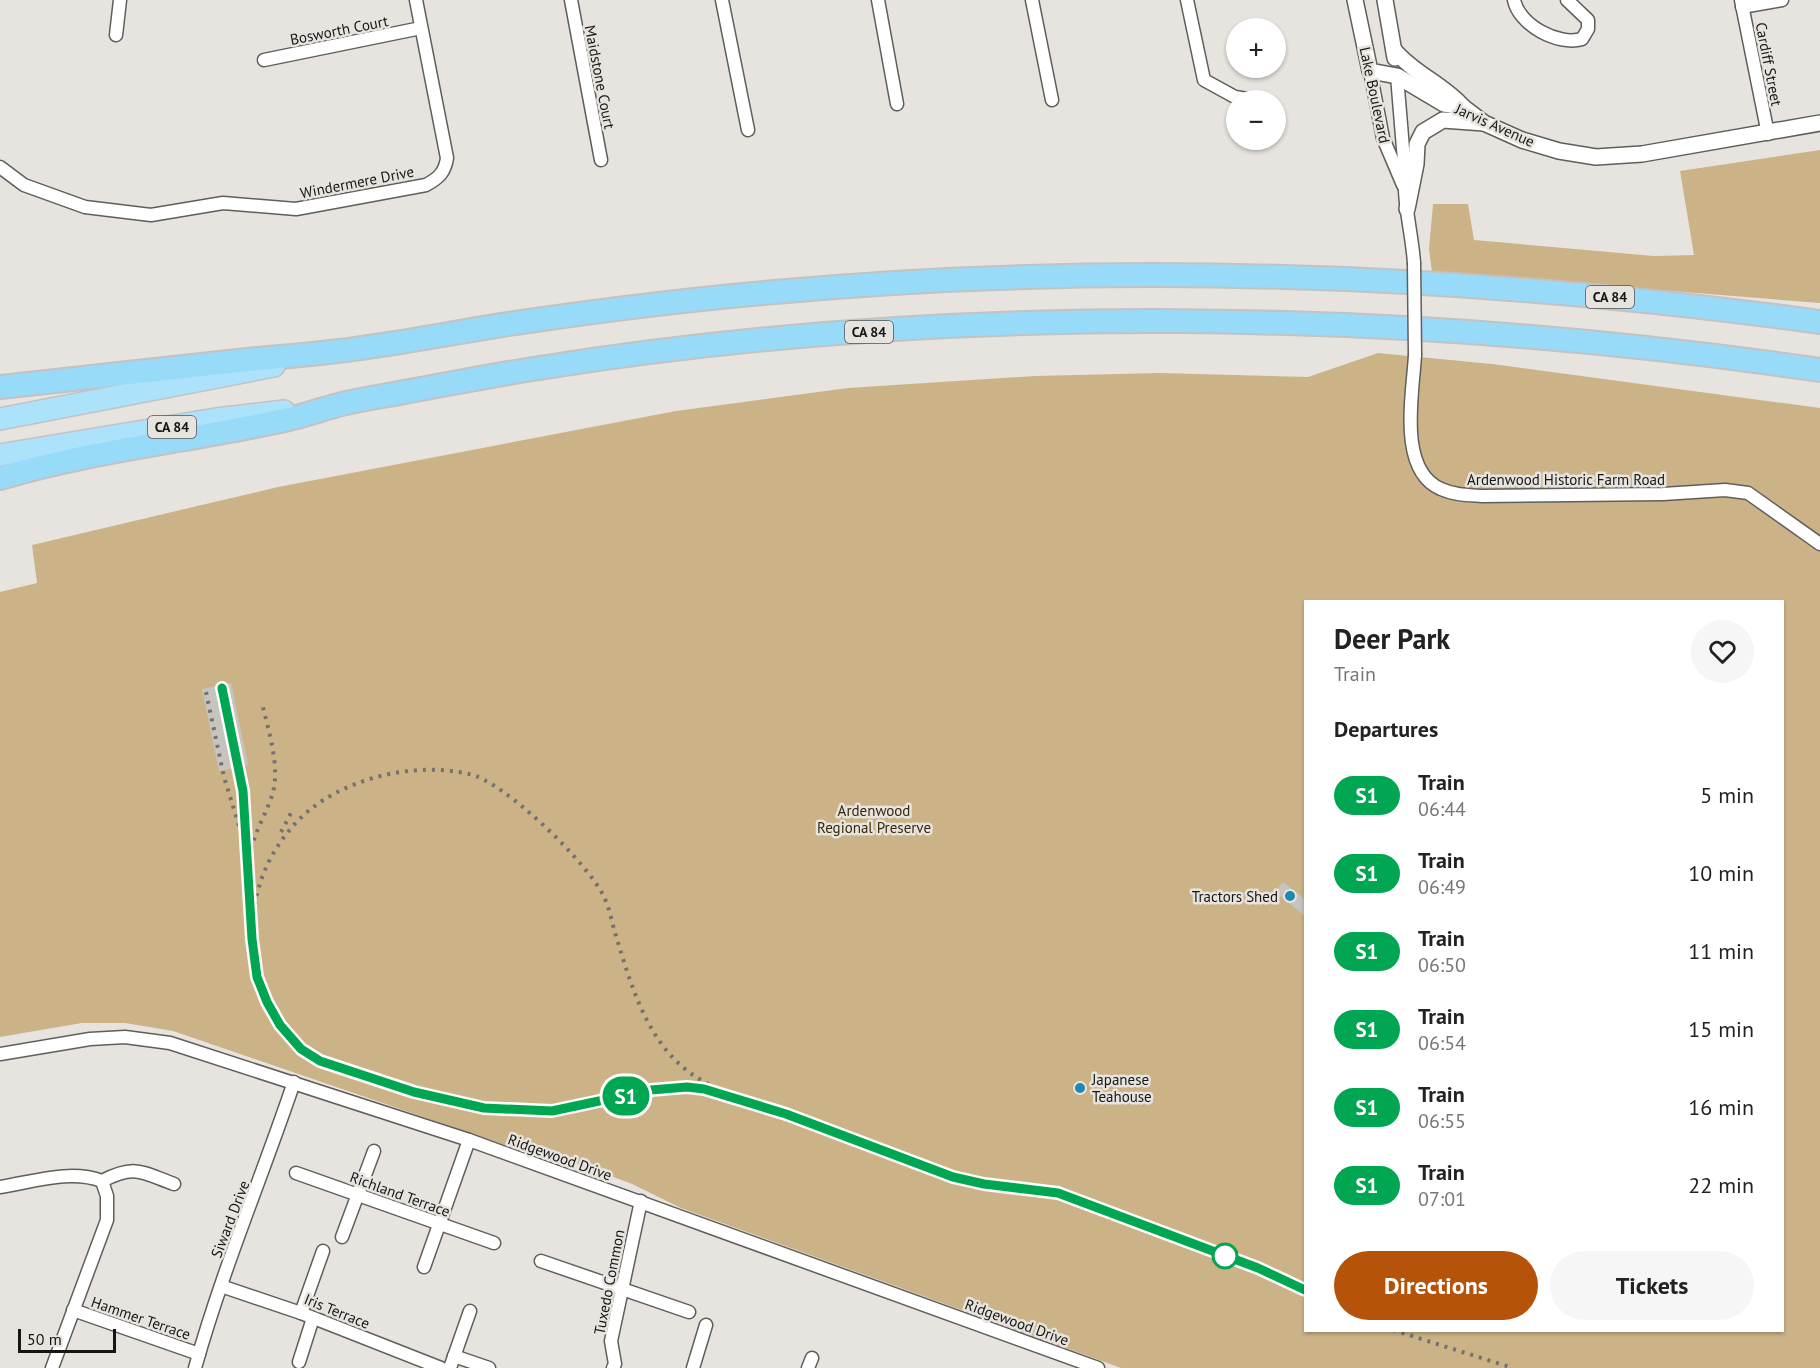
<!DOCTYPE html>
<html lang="en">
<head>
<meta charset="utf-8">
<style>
  body { margin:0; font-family:"PT Sans",sans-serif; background:#f6f6f6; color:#222; height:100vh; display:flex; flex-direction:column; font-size:22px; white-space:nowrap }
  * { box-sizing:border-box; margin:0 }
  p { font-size:20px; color:#767676 }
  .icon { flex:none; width:33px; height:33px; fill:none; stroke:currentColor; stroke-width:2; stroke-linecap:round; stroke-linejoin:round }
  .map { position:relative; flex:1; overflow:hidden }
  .side { position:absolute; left:1304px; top:600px; width:480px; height:732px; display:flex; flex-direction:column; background:#fff; border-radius:0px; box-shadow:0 2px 4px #0004 }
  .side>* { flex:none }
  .badge { padding:0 12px; border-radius:20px; font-size:21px; line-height:39px }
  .tools { position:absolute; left:1226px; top:18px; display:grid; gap:12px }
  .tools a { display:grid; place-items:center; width:60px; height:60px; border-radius:50%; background:#fff; box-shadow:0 2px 4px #0004; font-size:30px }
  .scale { position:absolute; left:18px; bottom:15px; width:98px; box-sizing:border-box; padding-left:6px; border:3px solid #171615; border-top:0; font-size:16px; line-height:21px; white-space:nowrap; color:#171615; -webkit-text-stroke:4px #e7e4df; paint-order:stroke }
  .map>.badge { position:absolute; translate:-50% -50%; box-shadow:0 0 0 3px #fff }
  h2 { padding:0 30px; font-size:22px; line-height:54px }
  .round { display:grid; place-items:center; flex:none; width:63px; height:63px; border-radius:32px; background:#f6f6f6 }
  .head { display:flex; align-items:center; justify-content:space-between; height:102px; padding:0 30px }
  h1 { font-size:28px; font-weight:600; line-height:45px }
  .primary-button { display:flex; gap:12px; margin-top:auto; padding:12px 30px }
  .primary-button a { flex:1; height:69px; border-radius:36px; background:#b45309; color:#fff; font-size:24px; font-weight:600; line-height:69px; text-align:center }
  .primary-button a+a { background:#f6f6f6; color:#222 }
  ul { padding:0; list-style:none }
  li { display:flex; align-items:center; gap:18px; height:78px; padding:0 30px }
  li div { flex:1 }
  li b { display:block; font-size:22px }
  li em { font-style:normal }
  li .badge { min-width:66px; font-weight:700; text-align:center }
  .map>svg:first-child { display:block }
  .green { fill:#ccb387; fill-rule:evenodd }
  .building { fill:#c6c4bf }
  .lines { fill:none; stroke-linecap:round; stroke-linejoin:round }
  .minor-casing { stroke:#605e5a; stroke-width:15 }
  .tertiary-casing { stroke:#605e5a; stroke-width:18 }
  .trunk-casing { stroke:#c3c2c2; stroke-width:24 }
  .motorway-casing { stroke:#c3c2c2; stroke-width:26 }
  .minor { stroke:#fff; stroke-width:12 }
  .tertiary { stroke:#fff; stroke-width:15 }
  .trunk { stroke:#ace2fa; stroke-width:21 }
  .motorway { stroke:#97dbf9; stroke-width:22 }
  .rail { stroke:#74726f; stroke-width:4; stroke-dasharray:3 6; stroke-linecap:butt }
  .minor-bridge-casing { stroke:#605e5a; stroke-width:15; stroke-linecap:butt }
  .minor-bridge { stroke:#fff; stroke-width:12 }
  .line-casing { stroke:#fff; stroke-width:14 }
  .line { stroke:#00a651; stroke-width:9 }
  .poi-dot { fill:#1c8ab0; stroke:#e7e4df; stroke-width:2 }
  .stop-dot { fill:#fff; stroke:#00a651; stroke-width:3 }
  .labels { text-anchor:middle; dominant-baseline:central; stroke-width:5; stroke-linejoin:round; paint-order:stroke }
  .shield { fill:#e7e4df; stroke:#555452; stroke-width:1.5 }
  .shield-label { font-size:14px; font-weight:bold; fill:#171615 }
  .street-label { font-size:15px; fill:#171615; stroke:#e7e4df }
  .park-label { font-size:15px; fill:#36280c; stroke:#e7e4df }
  .poi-label { font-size:15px; fill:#171615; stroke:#e7e4df; text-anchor:end }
</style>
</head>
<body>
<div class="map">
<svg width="1820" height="1368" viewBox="0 0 1820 1368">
  <rect width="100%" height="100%" fill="#e7e4df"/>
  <g class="green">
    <polygon points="1820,150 1820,303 1432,272 1429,249 1433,204 1468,204 1474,240 1654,256 1694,255 1680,171"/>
    <path d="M1378,353L1492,364L1820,408V1368H1121L681,1208L632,1184L581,1165L522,1151L173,1031L125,1023H82L0,1037V592L37,583L32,545L278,487L676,411L848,388L1035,376L1160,373L1308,377ZM1305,602H1782V1330H1305Z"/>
  </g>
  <g class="building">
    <polygon points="231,683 248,765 219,771 202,689"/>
    <polygon points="1283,882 1305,899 1305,916 1275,892"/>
  </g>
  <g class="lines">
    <g class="minor-casing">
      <g id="minor">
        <polyline points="571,0 601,160"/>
        <polyline points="722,0 748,130"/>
        <polyline points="878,0 897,104"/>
        <polyline points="1032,0 1052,100"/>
        <polyline points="1187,0 1204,80 1235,97 1253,100"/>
        <path d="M1514,0C1519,25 1558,46 1582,39L1588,29V20L1567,0"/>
        <polyline points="1741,0 1768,134"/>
        <polyline points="1742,7 1782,0"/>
        <polyline points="116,35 120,0"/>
        <polyline points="264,60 421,28"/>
        <polyline points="1370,71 1383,138 1403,185"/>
        <path d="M1397,76L1405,173C1403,203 1412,233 1414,263"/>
        <path d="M0,167L24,185L85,207L151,215L223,203L296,209L426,185C439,178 445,172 447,158L416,0"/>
        <path d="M1415,355C1413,393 1397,470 1441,489C1454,495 1468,495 1482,496L1663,494L1725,490L1748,493L1820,544"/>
        <polyline points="0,1054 90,1039 125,1037 170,1043 469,1140 1098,1368"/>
        <polyline points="296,1173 494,1243"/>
        <path d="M0,1187C33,1182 70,1169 102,1181C135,1164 141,1172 174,1184"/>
        <polyline points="342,1237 374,1151"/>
        <polyline points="541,1261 689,1312"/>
        <polyline points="424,1267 469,1140"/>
        <polyline points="221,1286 301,1313 441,1368"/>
        <polyline points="73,1310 199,1354"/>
        <polyline points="301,1313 323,1251"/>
        <polyline points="454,1356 489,1368"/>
        <polyline points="299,1362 313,1318"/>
        <polyline points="52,1368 107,1220 107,1196 102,1181"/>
        <path d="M195,1368C222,1271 262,1177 294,1082"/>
        <polyline points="450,1368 470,1311"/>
        <polyline points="613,1368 615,1364 611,1341 641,1201"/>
        <polyline points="693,1368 706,1325"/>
        <polyline points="808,1368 812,1358"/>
      </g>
    </g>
    <g class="tertiary-casing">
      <g id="tertiary">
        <polyline points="1355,0 1370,71 1397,76 1444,104 1463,107 1484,123 1522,140 1559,151 1596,157 1642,154 1820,123"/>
        <polyline points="1385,0 1395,58"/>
        <path d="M1394,50C1414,74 1443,84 1463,107"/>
        <polyline points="1407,209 1416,164 1417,144 1423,132 1443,120 1484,123"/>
      </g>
    </g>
    <g class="trunk-casing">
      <g id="trunk">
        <polyline points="0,419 274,366"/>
        <polyline points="0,455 216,419 284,411"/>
      </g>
    </g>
    <g class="motorway-casing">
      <g id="motorway">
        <path d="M0,387C82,378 165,369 247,360C289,356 332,353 375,346C426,339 477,328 529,321C611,309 693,299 775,292C1124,260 1474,275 1820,322"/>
        <path d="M0,478C91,451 187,441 280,421C301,417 322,409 342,404C366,398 391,395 415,390C454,383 494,375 533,369C952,301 1401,309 1820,370"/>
      </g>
    </g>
    <use href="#minor" class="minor"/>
    <use href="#tertiary" class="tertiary"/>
    <use href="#trunk" class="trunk"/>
    <use href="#motorway" class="motorway"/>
    <g class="rail">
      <polyline points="222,688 243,791 252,938 257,977 267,1002 280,1025 301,1049 320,1061 414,1092 484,1108 552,1111 651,1090 687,1087 703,1089 786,1114 953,1177 984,1184 1058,1193 1258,1268 1305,1290"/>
      <polyline points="206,692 224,777 240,829"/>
      <polyline points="281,832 292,811"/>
      <path d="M250,858C252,834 267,814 273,792C280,764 268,730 262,703"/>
      <path d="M255,905C261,863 289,821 325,799C366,774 421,763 469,774C504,781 589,864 604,897C610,909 612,923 616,936C634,995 652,1059 713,1086"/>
      <polyline points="1393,1330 1513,1368"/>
    </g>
    <g class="minor-bridge-casing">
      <polyline id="minor-bridge" points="1414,263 1415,355"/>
    </g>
    <use href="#minor-bridge" class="minor-bridge"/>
  </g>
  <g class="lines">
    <g class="line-casing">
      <polyline id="line" points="222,688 243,791 252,939 257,977 267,1002 280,1025 301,1049 320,1061 414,1092 484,1108 552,1111 651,1090 687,1087 704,1089 786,1114 953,1177 984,1184 1058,1193 1258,1268 1305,1290"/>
    </g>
    <use href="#line" class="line"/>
  </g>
  <g class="poi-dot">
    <circle cx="1290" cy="896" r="6"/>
    <circle cx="1080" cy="1088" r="6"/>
  </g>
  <circle class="stop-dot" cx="1225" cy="1256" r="12"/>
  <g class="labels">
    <g class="shield">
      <rect x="1586" y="286" width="48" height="22" rx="4.5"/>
      <rect x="845" y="321" width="48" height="22" rx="4.5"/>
      <rect x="148" y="416" width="48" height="22" rx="4.5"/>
    </g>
    <g class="shield-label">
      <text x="1610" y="297">CA 84</text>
      <text x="869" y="332">CA 84</text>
      <text x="172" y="427">CA 84</text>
    </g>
    <g class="street-label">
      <text transform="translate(339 30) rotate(-11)">Bosworth Court</text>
      <text transform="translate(1769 64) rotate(79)">Cardiff Street</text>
      <text transform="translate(600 77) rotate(79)">Maidstone Court</text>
      <text transform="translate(1375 95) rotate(78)">Lake Boulevard</text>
      <text transform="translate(1495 125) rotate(24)">Jarvis Avenue</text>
      <text transform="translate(357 182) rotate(-11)">Windermere Drive</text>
      <text x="1566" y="479">Ardenwood Historic Farm Road</text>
      <text transform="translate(560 1157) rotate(20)">Ridgewood Drive</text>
      <text transform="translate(400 1194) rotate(20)">Richland Terrace</text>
      <text transform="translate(230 1219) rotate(-69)">Siward Drive</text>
      <text transform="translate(609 1282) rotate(-79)">Tuxedo Common</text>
      <text transform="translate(337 1311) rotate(22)">Iris Terrace</text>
      <text transform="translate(141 1318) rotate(19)">Hammer Terrace</text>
      <text transform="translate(1017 1322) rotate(20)">Ridgewood Drive</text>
    </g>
    <g class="park-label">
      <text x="874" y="810">Ardenwood<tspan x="874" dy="17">Regional Preserve</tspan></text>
    </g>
    <g class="poi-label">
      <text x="1278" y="896">Tractors Shed</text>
      <text x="1092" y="1079" text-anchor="start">Japanese<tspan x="1092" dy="17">Teahouse</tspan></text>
    </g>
  </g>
</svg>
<div class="tools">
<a>+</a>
<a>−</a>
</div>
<div class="scale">50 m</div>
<b class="badge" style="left:626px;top:1096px;background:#00a651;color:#fff">S1</b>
<section class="side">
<div class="head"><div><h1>Deer Park</h1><p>Train</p></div><a class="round"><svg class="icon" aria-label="heart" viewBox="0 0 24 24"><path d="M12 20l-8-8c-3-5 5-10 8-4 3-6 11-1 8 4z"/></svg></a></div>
<h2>Departures</h2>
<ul>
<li><span class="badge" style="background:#00a651;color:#fff">S1</span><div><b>Train</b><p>06:44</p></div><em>5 min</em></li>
<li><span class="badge" style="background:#00a651;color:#fff">S1</span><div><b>Train</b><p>06:49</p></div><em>10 min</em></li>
<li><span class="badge" style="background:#00a651;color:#fff">S1</span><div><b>Train</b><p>06:50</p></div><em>11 min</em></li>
<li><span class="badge" style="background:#00a651;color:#fff">S1</span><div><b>Train</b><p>06:54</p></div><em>15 min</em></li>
<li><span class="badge" style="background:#00a651;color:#fff">S1</span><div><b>Train</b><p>06:55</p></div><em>16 min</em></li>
<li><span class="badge" style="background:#00a651;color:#fff">S1</span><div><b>Train</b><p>07:01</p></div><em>22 min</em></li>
</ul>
<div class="primary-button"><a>Directions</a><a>Tickets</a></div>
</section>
</div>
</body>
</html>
